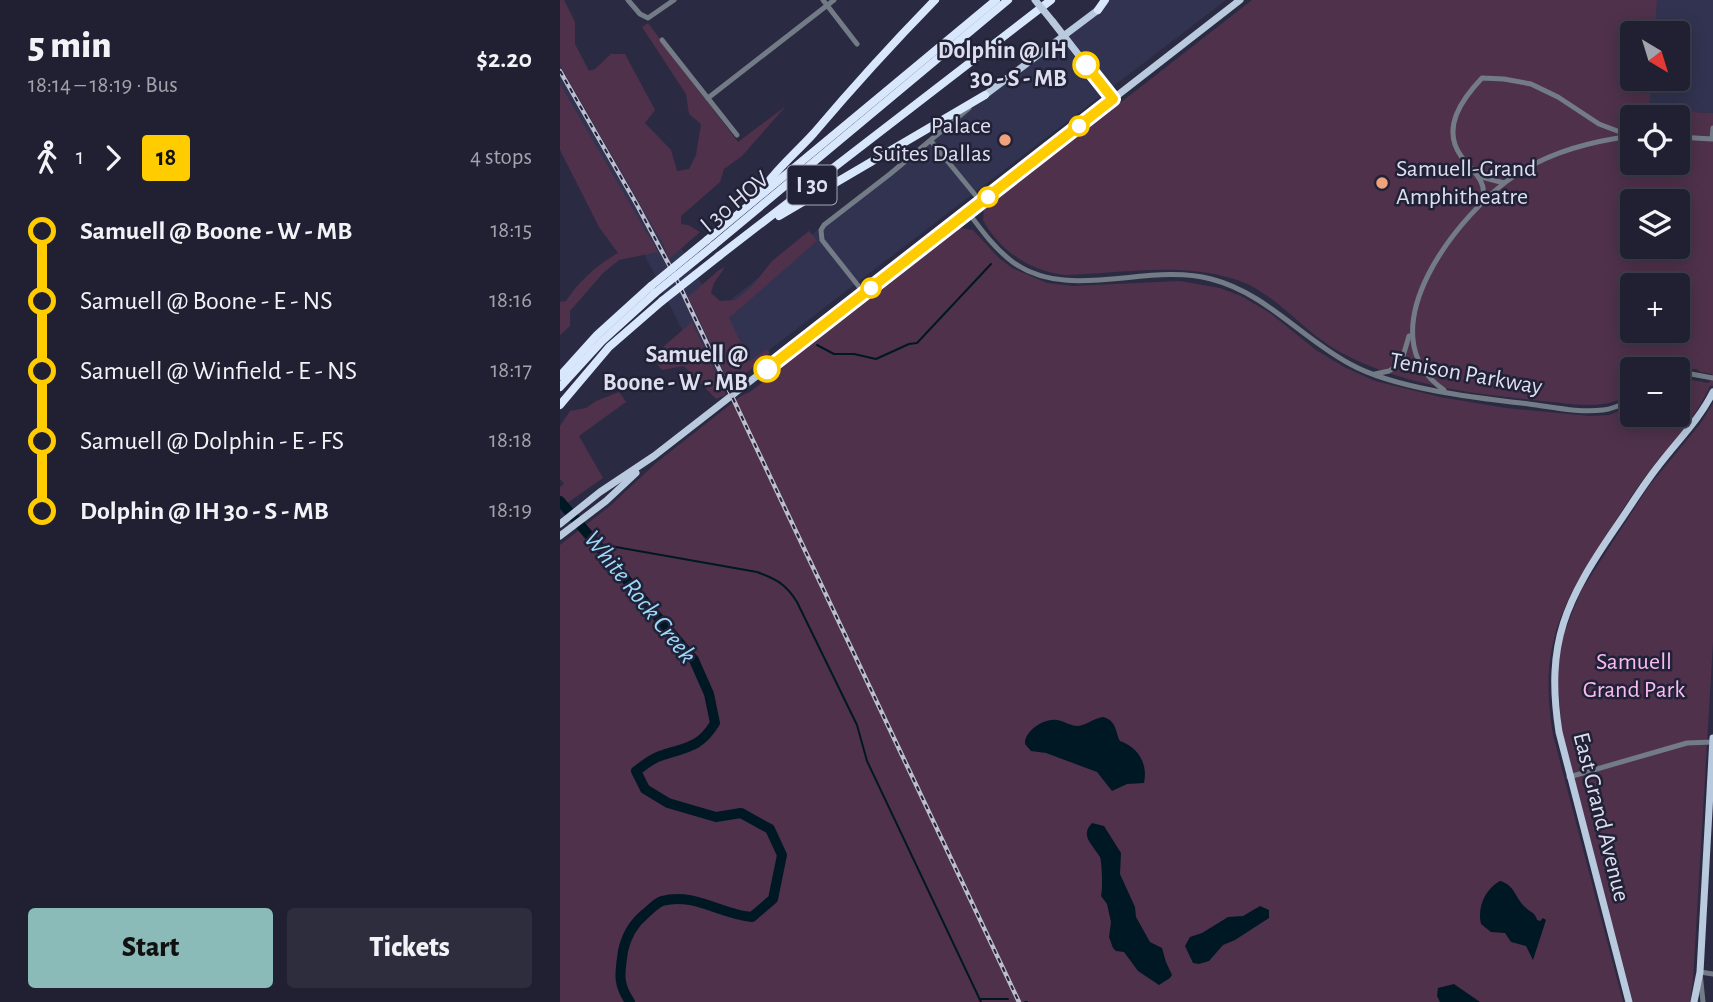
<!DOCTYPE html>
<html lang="en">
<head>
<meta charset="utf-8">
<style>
  body { margin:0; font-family:"Alegreya Sans",sans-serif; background:#2d2d3e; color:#f1f3f6; height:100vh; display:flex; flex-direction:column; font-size:26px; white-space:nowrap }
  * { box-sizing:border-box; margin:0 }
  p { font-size:23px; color:#a2a3ac }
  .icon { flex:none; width:38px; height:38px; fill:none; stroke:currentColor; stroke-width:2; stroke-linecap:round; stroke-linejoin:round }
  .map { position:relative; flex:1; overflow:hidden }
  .details { display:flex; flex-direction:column; background:#202032; width:560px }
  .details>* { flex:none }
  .badge { padding:0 14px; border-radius:5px; font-size:24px; line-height:46px }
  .needle { width:46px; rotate:142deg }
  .controls { position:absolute; left:1060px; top:21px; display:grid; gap:14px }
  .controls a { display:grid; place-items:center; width:70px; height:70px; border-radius:7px; background:#202032; box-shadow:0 4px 18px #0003,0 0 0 2px #3d3e4d; font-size:35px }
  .map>.badge { position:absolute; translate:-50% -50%; box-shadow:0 0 0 4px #fff }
  .legs { display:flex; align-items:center; gap:10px; height:77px; padding:0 28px; font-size:23px }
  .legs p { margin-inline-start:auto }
  .head { display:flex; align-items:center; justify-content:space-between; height:119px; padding:0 28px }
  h1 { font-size:38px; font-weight:800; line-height:52px }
  .button { display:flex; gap:14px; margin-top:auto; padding:14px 28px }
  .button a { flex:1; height:80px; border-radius:7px; background:#8bbbb9; color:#111; font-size:28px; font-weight:800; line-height:80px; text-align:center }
  .button a+a { background:#2d2d3e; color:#f1f3f6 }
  ul { padding:0 28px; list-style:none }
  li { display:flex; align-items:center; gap:24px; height:70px; font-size:26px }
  li i { display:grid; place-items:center; width:10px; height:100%; margin:0 9px; background:currentColor }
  li i::after { content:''; width:18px; height:18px; margin:-9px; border:5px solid; border-radius:50%; background:#202032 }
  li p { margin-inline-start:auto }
  li:first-child i { background:linear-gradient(#0000 50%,currentColor 0) }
  li:last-child i { background:linear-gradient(currentColor 50%,#0000 0) }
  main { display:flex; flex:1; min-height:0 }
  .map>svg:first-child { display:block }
  .built { fill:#313350 }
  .green { fill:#4f314b; fill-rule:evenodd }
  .water { fill:#001824 }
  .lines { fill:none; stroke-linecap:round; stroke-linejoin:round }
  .stream { stroke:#001824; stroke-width:2 }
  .river { stroke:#001824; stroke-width:10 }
  .minor { stroke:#737b86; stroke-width:5 }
  .major { stroke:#b9c9de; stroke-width:7 }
  .highway { stroke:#d8e7fc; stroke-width:8 }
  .rail-casing { stroke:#bcbdce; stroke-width:4.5 }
  .rail { stroke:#212237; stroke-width:2; stroke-dasharray:5; stroke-linecap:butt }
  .major-bridge { stroke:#b9c9de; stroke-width:7 }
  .highway-bridge { stroke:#d8e7fc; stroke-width:8 }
  .line-1-casing { stroke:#fff; stroke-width:16 }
  .line-1 { stroke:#fc0; stroke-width:10 }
  .stop-1-dot { fill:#fff; stroke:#fc0; stroke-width:3.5 }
  .poi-dot { fill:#f0a27a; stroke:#212237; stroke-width:2.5 }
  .labels { text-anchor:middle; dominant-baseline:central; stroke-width:5; stroke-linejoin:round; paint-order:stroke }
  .shield { fill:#212237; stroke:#a5a6b7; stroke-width:2 }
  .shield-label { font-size:23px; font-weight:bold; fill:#dedfee }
  .stop-label { font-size:24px; font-weight:bold; fill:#dedfee; stroke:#212237; text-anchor:end }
  .poi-label { font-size:24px; fill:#dedfee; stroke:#212237; text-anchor:end }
  .street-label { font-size:24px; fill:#dedfee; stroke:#212237 }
  .park-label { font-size:24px; fill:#fbbaf2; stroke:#212237 }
  .water-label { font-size:26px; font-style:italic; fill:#9cdbfb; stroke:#212237 }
</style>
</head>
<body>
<main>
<section class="details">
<div class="head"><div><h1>5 min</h1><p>18:14 – 18:19 · Bus</p></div><b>$2.20</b></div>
<div class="legs"><svg class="icon" aria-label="walk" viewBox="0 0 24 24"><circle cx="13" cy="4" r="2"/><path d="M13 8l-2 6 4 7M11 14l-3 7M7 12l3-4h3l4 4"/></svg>1<svg class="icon" aria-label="forward" viewBox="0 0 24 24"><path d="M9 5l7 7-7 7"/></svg><b class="badge" style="background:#fc0;color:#111">18</b><p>4 stops</p></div>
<ul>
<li><i style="color:#fc0"></i><b>Samuell @ Boone - W - MB</b><p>18:15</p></li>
<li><i style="color:#fc0"></i><span>Samuell @ Boone - E - NS</span><p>18:16</p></li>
<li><i style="color:#fc0"></i><span>Samuell @ Winfield - E - NS</span><p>18:17</p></li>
<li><i style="color:#fc0"></i><span>Samuell @ Dolphin - E - FS</span><p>18:18</p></li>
<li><i style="color:#fc0"></i><b>Dolphin @ IH 30 - S - MB</b><p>18:19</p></li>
</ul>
<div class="button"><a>Start</a><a>Tickets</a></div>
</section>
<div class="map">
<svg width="1153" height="1002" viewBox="0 0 1153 1002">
  <rect width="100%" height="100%" fill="#2a2b42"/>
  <g class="built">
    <polygon points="543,0 666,0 183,370 179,377 155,396 0,85 0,41 42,119 123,251 157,311"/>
    <polygon points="1097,0 1153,0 1153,113 1088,110 1091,79 1118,79 1118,33 1095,33"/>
  </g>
  <g class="green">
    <polygon points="0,0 4,0 15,22 15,44 29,71 35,69 51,54 65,54 95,110 85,123 111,150 117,171 129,169 136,155 141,124 129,114 126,94 82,27 88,23 178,142 226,106 182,156 164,169 160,182 121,216 121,224 128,225 140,232 109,259 104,246 0,65"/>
    <path d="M692,0H1097L1095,33H1073V79H1091L1089,110L1153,113V386H1150C1135,420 1110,444 1088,473C1072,494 1058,517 1043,540C998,609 979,651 993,735L1063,1002H0V545L50,506L96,463L181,396L190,392L401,228L413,230L439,258L452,268L487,283L513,286L620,281L660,288L681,296L710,313L756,350L784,367L815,381L880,397L946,408L1030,416L1049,415L1073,405V415H1118V381L1125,379L1149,383L1152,374L1140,372L1136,369H1073V393C1063,398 1054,403 1043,404C1022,407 996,402 974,400C905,393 830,383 770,346C737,325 713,291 674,279C620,262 561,273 505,275C470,271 440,251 423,220L424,210L428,206ZM1073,117H1118V163H1073ZM1073,201H1118V247H1073ZM1073,285H1118V331H1073Z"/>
    <path d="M0,84L98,252L59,260L43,273L10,311V326L0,335V302L6,301C19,281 37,265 58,253L39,227L0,150Z"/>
    <polygon points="249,231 257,241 169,318 190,361 207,349 210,353 171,386 128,297 159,270 165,267 154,283 151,293 160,301 176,300 193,285 212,261"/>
    <polygon points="132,322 166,395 156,399 124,366 102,370 95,361 103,347"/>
    <polygon points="59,392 66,402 19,436 43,478 0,508 0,487 4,484 0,479 0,426 10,411 26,408 36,401"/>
    <polygon points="1153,403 1153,642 1133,980 1130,1002 1073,1002 1002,732 997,672 1002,638 1021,591 1089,486 1140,424"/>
  </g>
  <g class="water">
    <path d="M543,717C557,721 555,731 560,741C579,748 588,764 584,783L567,784L552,791L537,772L486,753L471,751L465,744C464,731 484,718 497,720C504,721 510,726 518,726C527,725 534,718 543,717Z"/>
    <path d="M532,823L544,826L561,853L560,874L575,907L576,917L590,942L602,948L606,962L612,975L610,978L599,985L578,971L564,952L556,951L553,948L549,937L551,922L547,904L541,896C543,890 542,863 540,857C534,846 519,836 532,823Z"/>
    <path d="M940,881C955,885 955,898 965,907C971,913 975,912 977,920L980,921L983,918L986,920L973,960L966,946L951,942L945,933L931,932L921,924C917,908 925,889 940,881Z"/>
    <polygon points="700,906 709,910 709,918 675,940 663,945 649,961 639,964 633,963 625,946 630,937 642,933 668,917 683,916"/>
    <polygon points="894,984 920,1002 880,1002 877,996 878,988"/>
  </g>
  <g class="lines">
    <g class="stream">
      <polyline points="257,345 274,354 294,354 316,359 349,344 357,343 431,264"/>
      <path d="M39,544L197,572C216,579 226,584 237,602L297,725L307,761L421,1002"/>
      <polyline points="421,999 448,999"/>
      <polyline points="465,1002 467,1002"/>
    </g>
    <path class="river" d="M0,501L134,660L149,694L155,723C139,749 126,747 100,756C91,759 83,766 76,771L85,789L108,803L156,817L181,813L210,829L222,855L213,899L192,917C162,915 134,892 102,901C96,903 90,910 85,914C74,923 66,937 63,951C60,973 57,983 70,1002"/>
    <g class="minor">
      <polyline points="68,0 80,14 88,18 114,0"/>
      <polyline points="263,0 297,44"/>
      <polyline points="102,40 177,135"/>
      <polyline points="148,98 274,0"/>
      <polyline points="1118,137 1152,139 1153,128"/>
      <polyline points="371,141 421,202"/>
      <polyline points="918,176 944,183"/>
      <path d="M923,198C927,180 911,170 901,156C881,128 902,99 922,78L944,79L971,84L998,97L1039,124L1068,135"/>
      <path d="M408,212C422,231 435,249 454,263C509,302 588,262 651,279C706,293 741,338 790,364C835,389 917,398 969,404C993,407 1019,413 1043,410C1054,409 1063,404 1073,399"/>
      <polyline points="304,293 262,240 261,230 264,225 330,174 409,108"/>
      <polyline points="815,374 829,371 841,363 849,336"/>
      <polyline points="1118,376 1131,374 1153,378"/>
      <path d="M884,390C802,333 900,211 957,174C992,151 1032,141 1073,136"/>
      <polyline points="1009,777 1127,743 1153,742"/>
      <polyline points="1143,1002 1140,972 1153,974"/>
    </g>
    <g class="major">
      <polyline points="493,22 553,99"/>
      <polyline points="425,95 538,10"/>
      <polyline points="0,524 40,492 94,456 680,0"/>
      <polyline points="0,536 46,501 76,473"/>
      <path d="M1069,1002L999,732C985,642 1006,600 1056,527C1070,507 1083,485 1099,465C1118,440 1139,420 1153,392"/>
      <polyline points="1134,1002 1140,972 1153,738"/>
    </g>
    <g class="highway">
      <polyline points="538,10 545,0"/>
      <path d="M203,189C217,168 237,152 254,133C293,87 333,43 375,0"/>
      <polyline points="219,216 425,95"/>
      <polyline points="147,240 436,0"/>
      <polyline points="153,246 448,0"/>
      <polyline points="159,256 491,0"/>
      <polyline points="0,376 37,335 91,286"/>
      <polyline points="0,387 42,341 95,293"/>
      <polyline points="0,405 49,347 102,301"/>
    </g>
    <g class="rail-casing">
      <polyline id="rail" points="0,71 77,205 114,274 459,1002"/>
    </g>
    <use href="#rail" class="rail"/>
    <polyline class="major-bridge" points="475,0 493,22"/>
    <g class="highway-bridge">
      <polyline points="91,286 147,240"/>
      <polyline points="95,293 153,246"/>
      <polyline points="102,301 159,256"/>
    </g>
  </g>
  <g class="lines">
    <g class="line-1-casing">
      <polyline id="line-1" points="207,369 553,99 526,65"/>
    </g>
    <use href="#line-1" class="line-1"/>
  </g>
  <g class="stop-1-dot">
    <circle cx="526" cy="65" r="12"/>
    <circle cx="519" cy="126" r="9"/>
    <circle cx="428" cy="197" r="9"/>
    <circle cx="311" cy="288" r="9"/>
    <circle cx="207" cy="369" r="12"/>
  </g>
  <g class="poi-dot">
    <circle cx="445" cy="140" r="7"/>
    <circle cx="822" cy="183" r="7"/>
  </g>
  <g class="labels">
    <rect class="shield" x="227.5" y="165.5" width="49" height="39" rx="5"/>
    <g class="shield-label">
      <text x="252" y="185">I 30</text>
    </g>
    <g class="stop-label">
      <text x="507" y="51">Dolphin @ IH<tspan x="507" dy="28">30 - S - MB</tspan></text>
      <text x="188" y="355">Samuell @<tspan x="188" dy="28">Boone - W - MB</tspan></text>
    </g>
    <g class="poi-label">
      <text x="431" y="126">Palace<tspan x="431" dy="28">Suites Dallas</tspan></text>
      <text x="836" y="169" text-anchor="start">Samuell-Grand<tspan x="836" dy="28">Amphitheatre</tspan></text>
    </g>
    <g class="street-label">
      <text transform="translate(175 202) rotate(-40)">I 30 HOV</text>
      <text transform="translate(906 374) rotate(10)">Tenison Parkway</text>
      <text transform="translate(1041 817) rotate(76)">East Grand Avenue</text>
    </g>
    <g class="park-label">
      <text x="1074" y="662">Samuell<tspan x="1074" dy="28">Grand Park</tspan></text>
    </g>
    <g class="water-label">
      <text transform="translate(80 597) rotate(51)">White Rock Creek</text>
    </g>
  </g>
</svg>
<div class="controls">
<a><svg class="needle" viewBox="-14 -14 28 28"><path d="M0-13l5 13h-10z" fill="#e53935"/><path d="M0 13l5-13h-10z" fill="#a2a3ac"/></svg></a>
<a><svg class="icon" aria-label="locate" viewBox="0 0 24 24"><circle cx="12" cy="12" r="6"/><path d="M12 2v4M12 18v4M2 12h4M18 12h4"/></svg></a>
<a><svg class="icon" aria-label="layers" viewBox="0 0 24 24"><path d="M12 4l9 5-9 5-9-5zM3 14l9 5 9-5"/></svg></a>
<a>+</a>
<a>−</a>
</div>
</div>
</main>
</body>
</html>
